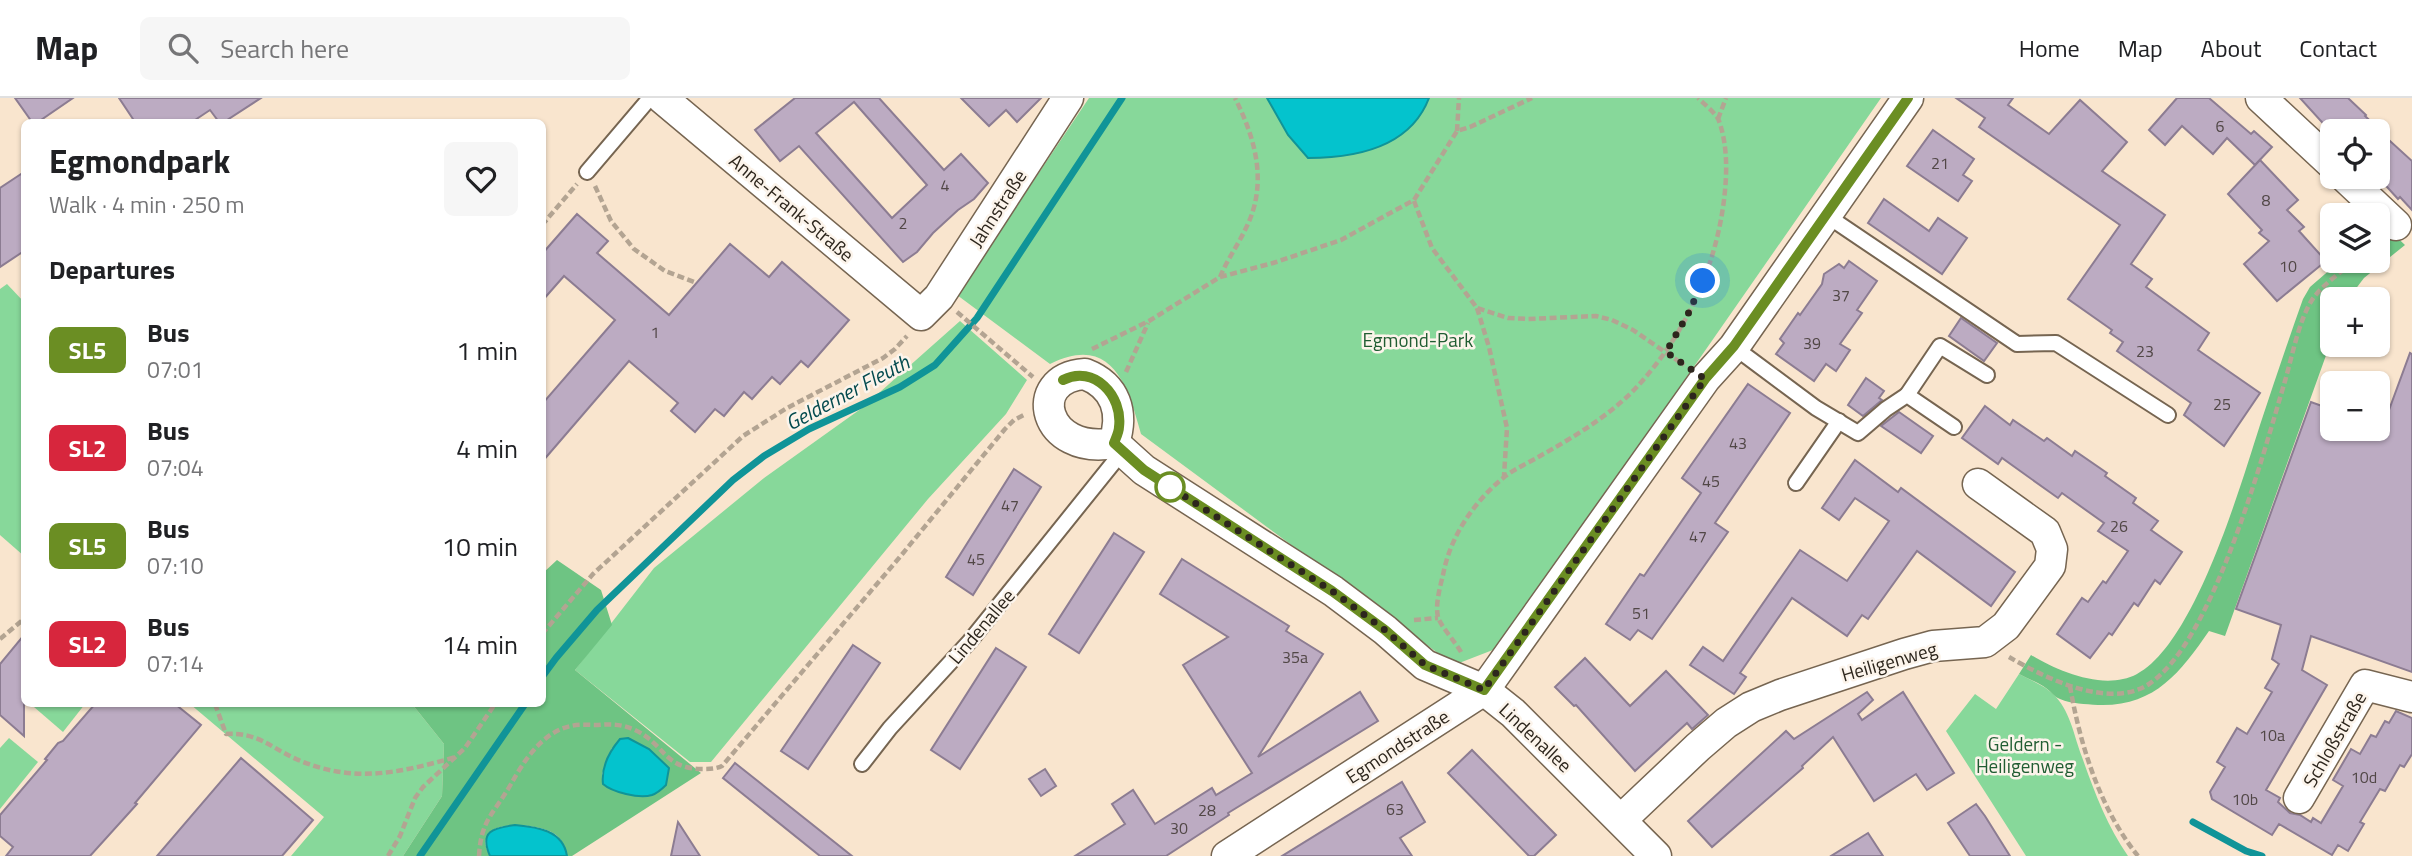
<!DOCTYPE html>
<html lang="en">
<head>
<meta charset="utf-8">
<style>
  body { margin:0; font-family:"Titillium Web",sans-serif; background:#f6f6f6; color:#202124; height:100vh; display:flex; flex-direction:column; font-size:26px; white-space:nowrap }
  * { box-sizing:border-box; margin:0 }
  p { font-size:23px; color:#757577 }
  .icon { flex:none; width:38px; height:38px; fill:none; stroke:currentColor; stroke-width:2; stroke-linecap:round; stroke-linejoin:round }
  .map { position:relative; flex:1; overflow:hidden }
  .details { position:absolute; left:21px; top:21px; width:525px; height:588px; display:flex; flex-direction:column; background:#fff; border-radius:10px; box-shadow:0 2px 5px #0004 }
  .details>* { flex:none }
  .badge { padding:0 14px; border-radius:10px; font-size:24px; line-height:46px }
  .buttons { position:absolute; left:2320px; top:21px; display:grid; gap:14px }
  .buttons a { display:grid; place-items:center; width:70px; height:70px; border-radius:10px; background:#fff; box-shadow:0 2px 5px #0004; font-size:35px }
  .you { position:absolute; width:35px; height:35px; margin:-18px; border:5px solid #fff; border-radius:50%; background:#1a73e8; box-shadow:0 0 0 10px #1a73e833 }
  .map>.badge { position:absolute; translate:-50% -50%; box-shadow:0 0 0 4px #fff }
  h2 { padding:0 28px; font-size:26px; line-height:63px }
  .round { display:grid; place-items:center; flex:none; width:74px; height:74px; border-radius:10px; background:#f6f6f6 }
  .head { display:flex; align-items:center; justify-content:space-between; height:119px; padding:0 28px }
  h1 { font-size:33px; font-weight:700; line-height:52px }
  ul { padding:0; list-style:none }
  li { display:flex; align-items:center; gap:21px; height:98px; padding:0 28px }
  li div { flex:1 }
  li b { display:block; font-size:26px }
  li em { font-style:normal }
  li .badge { min-width:77px; font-weight:700; text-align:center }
  header { display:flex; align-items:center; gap:42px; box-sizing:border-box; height:98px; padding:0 35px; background:#fff; border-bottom:2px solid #e0e0e0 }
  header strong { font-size:33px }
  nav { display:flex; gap:38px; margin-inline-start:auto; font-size:24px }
  .search { width:490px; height:63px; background:#f6f6f6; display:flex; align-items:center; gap:18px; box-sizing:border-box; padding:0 24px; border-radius:10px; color:#757577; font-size:26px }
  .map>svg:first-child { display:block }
  .green { fill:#87d89a }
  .forest { fill:#6ec483; fill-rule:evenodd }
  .water { fill:#04c3cd; stroke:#109498; stroke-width:2 }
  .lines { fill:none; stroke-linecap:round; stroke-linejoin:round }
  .stream { stroke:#109498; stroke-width:7 }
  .building { fill:#bcabc2; stroke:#8c7c92; stroke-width:2; fill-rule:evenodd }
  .service-casing { stroke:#766551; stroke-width:18 }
  .minor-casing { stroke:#766551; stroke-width:33 }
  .path { stroke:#b3a492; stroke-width:4.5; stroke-dasharray:7 3.5; stroke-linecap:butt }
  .service { stroke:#fff; stroke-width:14 }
  .minor { stroke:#fff; stroke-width:30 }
  .line-casing { stroke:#fff; stroke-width:16 }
  .line { stroke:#6b8e23; stroke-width:10 }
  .walk { stroke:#2d261d; stroke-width:7; stroke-dasharray:0 12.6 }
  .stop-dot { fill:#fff; stroke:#6b8e23; stroke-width:3.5 }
  .labels { text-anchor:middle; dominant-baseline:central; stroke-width:5; stroke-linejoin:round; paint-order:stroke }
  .number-label { font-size:16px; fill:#514746 }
  .street-label { font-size:19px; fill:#2d261d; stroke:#fcf4eb }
  .park-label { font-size:19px; fill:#205d32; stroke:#fcf4eb }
  .water-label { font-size:21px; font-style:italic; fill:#034a4e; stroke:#fcf4eb }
</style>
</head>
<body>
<header>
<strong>Map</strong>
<div class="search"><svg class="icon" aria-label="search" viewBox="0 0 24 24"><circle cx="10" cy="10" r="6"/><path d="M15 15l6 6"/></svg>Search here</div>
<nav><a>Home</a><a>Map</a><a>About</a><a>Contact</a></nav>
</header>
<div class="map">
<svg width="2412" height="758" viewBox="0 0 2412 758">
  <rect width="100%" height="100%" fill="#f9e5ce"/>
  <g class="green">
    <path d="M1089,0H1881L1498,550L1454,567L1141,336C1128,288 1112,235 1050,266L957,197Z"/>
    <polygon points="7,186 24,204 24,458 0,437 0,191"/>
    <polygon points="960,223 1027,282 1006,316 928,401 711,664 690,664 575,572 654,470 764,380 862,310"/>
    <path d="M2019,576C2032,583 2046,588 2056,599C2071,616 2074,638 2082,659C2094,693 2107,728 2128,758H2026L1946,633L1975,596L1996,611Z"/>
    <polygon points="37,606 85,606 63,634 34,609"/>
    <polygon points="190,606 412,606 444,646 442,698 403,758 291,758 324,719"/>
    <polygon points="9,640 38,664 0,711 0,650"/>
  </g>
  <g class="forest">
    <path d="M2384,127L2405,147L2364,180L2348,201H2333V238L2225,538L2209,533C2180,575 2154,609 2098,607C2085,606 2072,606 2060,601C2054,599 2050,592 2043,588C2036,584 2027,580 2019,576L2031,557C2059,574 2105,593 2137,576C2195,545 2240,389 2260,327C2274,285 2288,243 2303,201L2310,189L2340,163H2378V132Z"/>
    <path d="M557,462L601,492L612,527L575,572L701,675L572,758H567C566,749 561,739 553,735C540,727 496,722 488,737C483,744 486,750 490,758H403L442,698L444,646L412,606H542L543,475ZM612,650L666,687C648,704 626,696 605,688L602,676Z"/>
  </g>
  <g class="water">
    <path d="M1267,0H1429C1410,50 1356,60 1308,60L1288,37Z"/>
    <path d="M628,640L649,651L669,670L666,687C662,691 658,695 652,697C639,701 612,694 603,686C601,669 609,654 620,641Z"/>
    <path d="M515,727C537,729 563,732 567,758H490C479,733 493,730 515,727Z"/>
  </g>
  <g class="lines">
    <g class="stream">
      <polyline points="542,579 556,560 597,512 733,382 764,358 809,331 900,289 935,267 977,220 1122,0"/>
      <polyline points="2193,724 2246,753 2262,758"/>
      <polyline points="420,758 525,606"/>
    </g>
  </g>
  <g class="building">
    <polygon points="15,0 73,0 38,24 32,24"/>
    <polygon points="119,0 261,0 224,24 219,24 210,12 192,24 135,24"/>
    <path d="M795,0H879L944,72L961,56L988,85L974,101L958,112L933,135L917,154L903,164L799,48L780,63L755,32ZM854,4L927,87L892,120L816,35Z"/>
    <polygon points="961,0 1041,0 1017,24 1006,12 989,28"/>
    <polygon points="1956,0 2013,0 2008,7 2049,36 2080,2 2127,44 2102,73 2165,117 2131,166 2152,181 2146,189 2209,235 2198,252 2260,295 2224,348 2184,317 2191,305 2117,253 2123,244 2110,235 2112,232 2068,201 2120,127 1979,29 1985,20"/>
    <polygon points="2177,0 2209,0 2251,36 2254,33 2272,49 2255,67 2227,40 2213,56 2182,28 2165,47 2149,32"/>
    <polygon points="2300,0 2348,0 2366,17 2365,18 2381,33 2379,33 2412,63 2412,112 2400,99 2398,101 2378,79 2378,33 2330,33"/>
    <polygon points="1933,32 1974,61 1963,77 1972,83 1958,103 1907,68"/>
    <polygon points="2260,62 2298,102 2287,112 2304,129 2299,133 2326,163 2277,203 2244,166 2269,143 2259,135 2262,132 2228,96"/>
    <polygon points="24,74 24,153 0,169 0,90"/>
    <polygon points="1884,101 1929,133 1938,120 1967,140 1942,176 1868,125"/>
    <polygon points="577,116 608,143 597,155 669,217 730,146 769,179 782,164 849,222 808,269 801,263 780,286 772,279 752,301 744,294 724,318 715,311 695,334 671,313 678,305 629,263 542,364 542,306 615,222 564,178 542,203 542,156"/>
    <polygon points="1849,163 1877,183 1857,212 1862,215 1840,246 1850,252 1836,273 1826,266 1814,283 1776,256 1784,245 1780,241 1798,215 1800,217 1822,186 1824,176 1839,166 1844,170"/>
    <polygon points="1961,220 1997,245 1984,263 1949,238"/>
    <polygon points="2410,255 2412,256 2412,574 2311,538 2302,572 2327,587 2266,692 2280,700 2278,704 2290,715 2300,717 2311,724 2313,720 2321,725 2343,688 2333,682 2351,651 2360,656 2371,637 2376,639 2385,623 2389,625 2396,613 2412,620 2412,656 2404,669 2400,667 2385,693 2380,691 2360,724 2364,726 2348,753 2338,747 2332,757 2279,726 2272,737 2212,701 2210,694 2225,669 2217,664 2237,630 2247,636 2272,594 2265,590 2279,566 2272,561 2281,527 2236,511 2311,304 2333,312 2333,331 2382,331"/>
    <polygon points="1866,280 1884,293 1879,300 1882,302 1863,318 1848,307"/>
    <polygon points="1748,286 1790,315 1715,425 1728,434 1690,488 1652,541 1638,532 1630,542 1606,526 1640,476 1644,478 1701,395 1682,380"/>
    <polygon points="1985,308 2010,327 2013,322 2044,343 2047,340 2072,358 2075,353 2107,375 2105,378 2136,400 2133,405 2158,423 2151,432 2182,454 2160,486 2155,482 2138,508 2134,505 2112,537 2109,535 2090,560 2057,536 2082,500 2088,504 2103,483 2106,485 2128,453 2098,433 2104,425 2062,395 2058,400 2002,360 1998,366 1962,340"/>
    <polygon points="1899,314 1933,338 1921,355 1881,328"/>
    <polygon points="1855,362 1898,394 1901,390 2015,474 1991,508 1917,453 1868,521 1862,517 1847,538 1792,500 1740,575 1746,579 1734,596 1690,567 1703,549 1723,563 1800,452 1847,483 1889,423 1855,400 1839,422 1822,410"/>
    <polygon points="1014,371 1041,389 973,497 946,479"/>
    <polygon points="1114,435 1144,454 1079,555 1049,536"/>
    <polygon points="1182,461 1289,528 1286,533 1323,556 1258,659 1360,594 1378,623 1228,715 1229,717 1166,758 1075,758 1125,726 1112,706 1133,692 1155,726 1212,690 1216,697 1252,675 1183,567 1228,539 1160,496"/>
    <polygon points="24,537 24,638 0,617 0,566"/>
    <polygon points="853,547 880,565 808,671 781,653"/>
    <polygon points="996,550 1026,569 960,671 931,652"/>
    <polygon points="1585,560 1630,608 1666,573 1708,617 1692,631 1687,625 1635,673 1576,607 1574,608 1555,589"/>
    <polygon points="1867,594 1873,602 1858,616 1862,622 1903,594 1954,675 1927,692 1916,676 1874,703 1833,639 1802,668 1803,670 1712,749 1688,723 1786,633 1794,641"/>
    <polygon points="95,606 175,606 201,627 135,705 137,706 90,758 6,758 13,749 0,738 0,717 47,662 45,661 58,645 63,643"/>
    <polygon points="1472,652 1556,737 1534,758 1529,758 1448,675"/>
    <polygon points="241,660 313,722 282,758 157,758"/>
    <polygon points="735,665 852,758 820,758 723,680"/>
    <polygon points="1045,671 1056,688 1041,698 1029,681"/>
    <polygon points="1402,684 1425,724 1400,740 1412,758 1282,758"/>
    <polygon points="1976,706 1985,718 2010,758 1970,758 1948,725"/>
    <polygon points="678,724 700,758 671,758"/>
    <polygon points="1868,735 1883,758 1831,758"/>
  </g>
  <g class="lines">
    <g class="service-casing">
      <g id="service">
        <polyline points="587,74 650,0"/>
        <polyline points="1826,117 2017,246 2056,245 2168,317"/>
        <polyline points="1734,249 1816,310 1858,335 1886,311 1907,297 1954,329"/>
        <polyline points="1907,297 1940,248 1987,277"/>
        <polyline points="1796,385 1839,323"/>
        <polyline points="862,666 890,630 970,543 1122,354"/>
      </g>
    </g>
    <g class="minor-casing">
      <g id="minor">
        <polyline points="662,0 921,217 939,199 1068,0"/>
        <polyline points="2261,0 2333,67"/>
        <polyline points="2345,79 2396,127"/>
        <path d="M1085,276C1116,288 1124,315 1114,345C1043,358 1025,280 1085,276Z"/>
        <polyline points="1114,345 1144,372 1333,493 1385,532 1425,567 1484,592 1513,615 1656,758"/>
        <polyline points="2299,700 2365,587 2412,599"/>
        <polyline points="1621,722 1698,649 1726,625 1751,609 1780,597 1904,556 1933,548 1985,544 2006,528 2050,468 2052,451 2045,434 1978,386"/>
        <polyline points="1227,758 1484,592 1705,281 1734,249 1908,0"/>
      </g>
    </g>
    <g class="path">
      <polyline points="1718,21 1726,0"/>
      <polyline points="1457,33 1459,0"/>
      <polyline points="595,88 611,123 634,151 665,173 697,185"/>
      <polyline points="1414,103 1432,150 1477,210 1508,220 1528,221 1596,218 1612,222 1633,232 1684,267"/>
      <polyline points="542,127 577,86"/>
      <path d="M1220,179C1227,162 1238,147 1246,130C1268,86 1256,42 1235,0"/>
      <polyline points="1477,210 1489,249 1507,330 1504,378"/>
      <polyline points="957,214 1033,279"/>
      <polyline points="1092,251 1149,223 1220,179 1273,165 1341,142 1414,102 1457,33 1470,29 1532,0"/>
      <polyline points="1126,274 1148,225"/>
      <polyline points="1414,522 1438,520"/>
      <polyline points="542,536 593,476 743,338 787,310 883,260 895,251 907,238"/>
      <polyline points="0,541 24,521"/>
      <path d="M1461,554C1456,545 1440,527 1438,519C1435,507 1440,489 1443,477C1450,439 1473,405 1503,380C1514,371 1528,365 1540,358C1572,340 1604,321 1631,295C1682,243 1715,174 1724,102C1727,77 1728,48 1719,23C1716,15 1704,6 1698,0"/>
      <path d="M2009,559C2045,580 2109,612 2149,586C2213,544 2263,357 2285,283C2292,259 2299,222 2312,202C2322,187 2341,174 2355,163"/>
      <path d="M2070,588C2080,647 2100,711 2138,758"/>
      <path d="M215,606L226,636C257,634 270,649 296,661C353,686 399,675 456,659"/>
      <polyline points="388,758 400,738 415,700 423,689 465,650 495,606"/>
      <path d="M479,758C481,721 494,716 511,686C524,663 542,634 571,628C579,626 589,627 598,627C611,626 622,626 635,632C665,646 663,670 701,671C709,671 716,671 722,668L899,460L1005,331L1014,322L1024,317"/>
    </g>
    <use href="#service" class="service"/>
    <use href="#minor" class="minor"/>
  </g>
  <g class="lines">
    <g class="line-casing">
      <path id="line" d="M1063,282C1094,266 1123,298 1119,329C1119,334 1116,340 1114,345L1144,372L1332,493L1385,532L1425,567L1484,592L1705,281L1734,248L1908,0"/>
    </g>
    <use href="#line" class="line"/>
    <polyline class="walk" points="1170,389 1167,387 1332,493 1385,532 1425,567 1484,592 1705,281 1666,254 1688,216 1703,183"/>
  </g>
  <circle class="stop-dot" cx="1170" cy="389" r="14"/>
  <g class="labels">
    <g class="number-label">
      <text x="2220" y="28">6</text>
      <text x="1940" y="65">21</text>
      <text x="945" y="87">4</text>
      <text x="2266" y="102">8</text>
      <text x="903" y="125">2</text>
      <text x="2288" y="168">10</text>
      <text x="1841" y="197">37</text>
      <text x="655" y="234">1</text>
      <text x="1812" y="245">39</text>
      <text x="2145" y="253">23</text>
      <text x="2222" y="306">25</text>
      <text x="1738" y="345">43</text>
      <text x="1711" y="383">45</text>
      <text x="1010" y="407">47</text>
      <text x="2119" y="428">26</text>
      <text x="1698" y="438">47</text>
      <text x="976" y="461">45</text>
      <text x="1641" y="515">51</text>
      <text x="1295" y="559">35a</text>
      <text x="2272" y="637">10a</text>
      <text x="2364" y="679">10d</text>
      <text x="2245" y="701">10b</text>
      <text x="1395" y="711">63</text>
      <text x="1207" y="712">28</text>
      <text x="1179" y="730">30</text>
    </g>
    <g class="street-label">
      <text transform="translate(792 109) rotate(40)">Anne-Frank-Straße</text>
      <text transform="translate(997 110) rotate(-57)">Jahnstraße</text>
      <text transform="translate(981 528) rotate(-50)">Lindenallee</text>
      <text transform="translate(1889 563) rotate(-16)">Heiligenweg</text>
      <text transform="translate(1536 639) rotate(43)">Lindenallee</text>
      <text transform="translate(2334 641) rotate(-60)">Schloßstraße</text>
      <text transform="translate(1397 648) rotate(-33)">Egmondstraße</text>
    </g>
    <g class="park-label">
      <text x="1418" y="241">Egmond-Park</text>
      <text x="2025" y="645">Geldern -<tspan x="2025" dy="22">Heiligenweg</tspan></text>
    </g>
    <g class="water-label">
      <text transform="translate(847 294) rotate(-28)">Gelderner Fleuth</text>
    </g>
  </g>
</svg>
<div class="buttons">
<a><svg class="icon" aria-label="locate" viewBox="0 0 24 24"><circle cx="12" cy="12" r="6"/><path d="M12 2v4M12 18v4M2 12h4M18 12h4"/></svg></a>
<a><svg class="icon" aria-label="layers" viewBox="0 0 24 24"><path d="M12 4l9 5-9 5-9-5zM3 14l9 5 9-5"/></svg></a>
<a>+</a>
<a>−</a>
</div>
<div class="you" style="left:1703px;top:183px"></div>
<section class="details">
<div class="head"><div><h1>Egmondpark</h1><p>Walk · 4 min · 250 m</p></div><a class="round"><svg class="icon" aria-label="heart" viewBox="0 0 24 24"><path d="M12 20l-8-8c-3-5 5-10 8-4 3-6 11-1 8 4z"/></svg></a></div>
<h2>Departures</h2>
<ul>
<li><span class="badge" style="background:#6b8e23;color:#fff">SL5</span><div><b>Bus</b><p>07:01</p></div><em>1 min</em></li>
<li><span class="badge" style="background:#d7263d;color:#fff">SL2</span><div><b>Bus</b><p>07:04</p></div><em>4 min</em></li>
<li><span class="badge" style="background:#6b8e23;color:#fff">SL5</span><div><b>Bus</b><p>07:10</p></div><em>10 min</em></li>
<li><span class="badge" style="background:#d7263d;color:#fff">SL2</span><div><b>Bus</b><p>07:14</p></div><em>14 min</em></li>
</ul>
</section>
</div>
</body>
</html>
